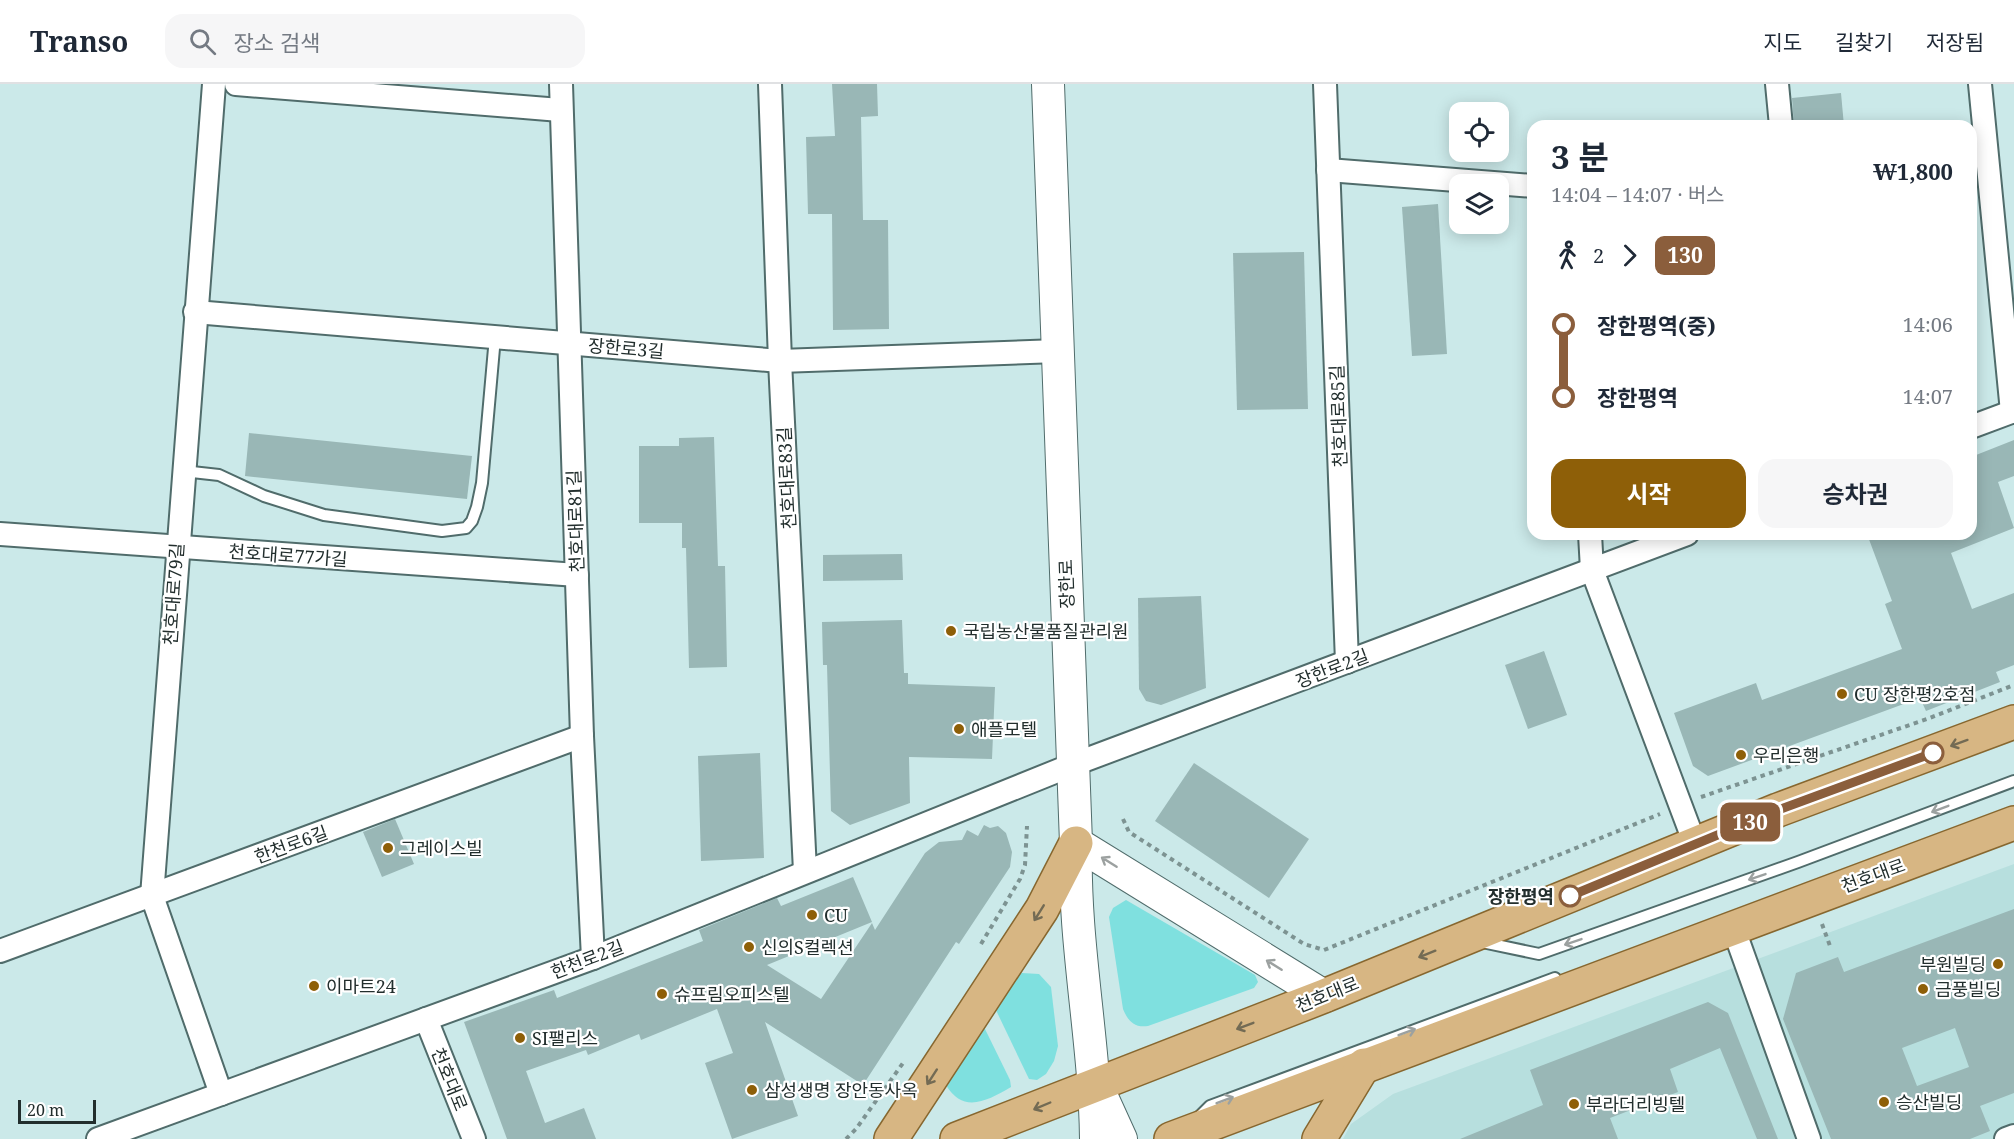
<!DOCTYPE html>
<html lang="ko">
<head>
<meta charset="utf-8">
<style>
  body { margin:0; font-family:"Noto Serif","Noto Sans KR",serif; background:#f6f6f7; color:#1f2937; height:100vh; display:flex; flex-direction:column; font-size:22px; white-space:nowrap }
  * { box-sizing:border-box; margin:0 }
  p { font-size:20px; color:#747a83 }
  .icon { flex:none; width:33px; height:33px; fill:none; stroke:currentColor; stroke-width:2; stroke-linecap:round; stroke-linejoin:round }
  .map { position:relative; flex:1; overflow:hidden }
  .panel { position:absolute; left:1527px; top:36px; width:450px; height:420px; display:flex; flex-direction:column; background:#fff; border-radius:18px; box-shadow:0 3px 15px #0003 }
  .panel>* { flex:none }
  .badge { padding:0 12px; border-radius:9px; font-size:21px; line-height:39px }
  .fabs { position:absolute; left:1449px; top:18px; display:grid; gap:12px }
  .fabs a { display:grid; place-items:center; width:60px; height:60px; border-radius:12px; background:#fff; box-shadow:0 3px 15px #0003; font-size:30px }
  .scale { position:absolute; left:18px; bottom:15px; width:78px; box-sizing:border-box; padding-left:6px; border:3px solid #222e2d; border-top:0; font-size:16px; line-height:21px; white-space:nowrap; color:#222e2d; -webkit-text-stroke:4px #fff; paint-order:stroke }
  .map>.badge { position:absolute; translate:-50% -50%; box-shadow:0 0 0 3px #fff }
  .legs { display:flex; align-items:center; gap:9px; height:66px; padding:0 24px; font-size:20px }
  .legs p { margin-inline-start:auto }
  .headline { display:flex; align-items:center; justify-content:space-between; height:102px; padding:0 24px }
  h1 { font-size:33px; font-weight:700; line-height:45px }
  .action { display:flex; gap:12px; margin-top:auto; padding:12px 24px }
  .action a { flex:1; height:69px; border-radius:18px; background:#8e5f08; color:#fff; font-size:24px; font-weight:700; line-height:69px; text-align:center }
  .action a+a { background:#f6f6f7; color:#1f2937 }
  ul { padding:0 24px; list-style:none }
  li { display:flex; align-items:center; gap:21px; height:72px; font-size:22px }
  li i { display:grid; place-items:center; width:9px; height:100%; margin:0 8px; background:currentColor }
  li i::after { content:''; width:15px; height:15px; margin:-8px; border:4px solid; border-radius:50%; background:#fff }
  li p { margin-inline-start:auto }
  li:first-child i { background:linear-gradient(#0000 50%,currentColor 0) }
  li:last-child i { background:linear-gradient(currentColor 50%,#0000 0) }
  header { display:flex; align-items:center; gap:36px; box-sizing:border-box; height:84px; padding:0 30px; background:#fff; border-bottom:2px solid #e0e1e3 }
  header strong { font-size:28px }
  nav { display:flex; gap:33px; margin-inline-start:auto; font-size:21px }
  .search { width:420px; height:54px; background:#f6f6f7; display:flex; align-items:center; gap:15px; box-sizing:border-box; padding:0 21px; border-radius:18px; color:#747a83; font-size:22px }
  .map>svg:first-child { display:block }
  .built { fill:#b7dfde }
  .green { fill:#7fe0df }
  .building { fill:#99b7b6; fill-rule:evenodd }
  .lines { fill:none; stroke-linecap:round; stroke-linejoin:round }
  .lane-casing { stroke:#506c6b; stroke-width:14 }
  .street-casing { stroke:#506c6b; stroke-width:26 }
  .secondary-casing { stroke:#506c6b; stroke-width:34 }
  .primary-casing { stroke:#87672f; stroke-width:36 }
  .path { stroke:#7d9392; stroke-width:4; stroke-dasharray:4.5 4.5; stroke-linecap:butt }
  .lane { stroke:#fff; stroke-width:10 }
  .street { stroke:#fff; stroke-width:22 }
  .secondary { stroke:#fff; stroke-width:32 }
  .primary { stroke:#d7b683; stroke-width:33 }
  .oneway { stroke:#736b54 }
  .oneway2 { stroke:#9ca1a0 }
  .line-1-casing { stroke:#fff; stroke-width:14 }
  .line-1 { stroke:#8b5e3c; stroke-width:9 }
  .poi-dot { fill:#8e5f08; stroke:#fff; stroke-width:2 }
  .stop-1-dot { fill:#fff; stroke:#8b5e3c; stroke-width:3 }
  .labels { text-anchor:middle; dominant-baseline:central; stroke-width:4.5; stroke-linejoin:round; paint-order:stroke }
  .street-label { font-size:18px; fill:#222e2d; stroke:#fff }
  .poi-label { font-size:18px; fill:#222e2d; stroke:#fff; text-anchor:start }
  .stop-label { font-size:18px; font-weight:bold; fill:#222e2d; stroke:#fff; text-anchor:end }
</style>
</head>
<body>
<header>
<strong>Transo</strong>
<div class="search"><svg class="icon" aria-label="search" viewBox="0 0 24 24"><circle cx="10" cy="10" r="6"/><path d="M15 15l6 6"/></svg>장소 검색</div>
<nav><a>지도</a><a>길찾기</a><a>저장됨</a></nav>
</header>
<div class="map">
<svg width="2014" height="1055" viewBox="0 0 2014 1055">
  <rect width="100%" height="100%" fill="#cbe9e9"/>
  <polygon class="built" points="2014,780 2014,1055 1343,1055 1351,1040 1393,1010"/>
  <g class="green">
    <path d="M1126,816L1255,891L1258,898L1254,904L1148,942C1134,944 1128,937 1123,925L1109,833L1113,824Z"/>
    <polygon points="1022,889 1039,890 1051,903 1058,962 1054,977 1046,990 1037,996 1029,995 994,922 1014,890"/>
    <path d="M984,943L1010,996L1011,1003C987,1017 963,1030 946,1001Z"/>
  </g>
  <g class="building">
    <polygon points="832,0 877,0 878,32 861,33 863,136 888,136 889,245 833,246 832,130 808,130 806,53 835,52"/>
    <polygon points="1841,9 1844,42 1794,42 1792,14"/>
    <polygon points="1438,120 1447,270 1412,272 1402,123"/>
    <polygon points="1304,168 1308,325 1237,326 1233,169"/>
    <polygon points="249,349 472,372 467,415 245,392"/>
    <polygon points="714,353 718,482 725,482 727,583 689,584 686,464 682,464 682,439 639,439 639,362 679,362 679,354"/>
    <polygon points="2014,356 2014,392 1998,398 2014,444 1951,469 1972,525 2014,509 2014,581 1996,588 2000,598 1926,627 1920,614 1708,692 1693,682 1674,629 1756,599 1762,616 1902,565 1885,520 1892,517 1867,450 1971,450 1971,373"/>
    <polygon points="902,470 903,496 823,497 823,471"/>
    <polygon points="1201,512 1206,604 1161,621 1146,617 1139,605 1138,514"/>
    <polygon points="902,536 904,589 908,589 908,600 995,603 992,675 909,673 910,719 850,741 831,727 827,581 823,581 822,538"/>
    <polygon points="1544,567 1567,631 1528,645 1505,581"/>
    <polygon points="760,669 764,774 701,777 698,672"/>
    <polygon points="1194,679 1309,755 1269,814 1155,737"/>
    <polygon points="395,735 414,780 382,793 363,748"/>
    <polygon points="984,741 990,744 998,742 1006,749 1012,768 1010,783 959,860 956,858 863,1001 765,938 798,1032 732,1055 705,979 733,969 717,925 641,956 639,950 588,971 586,966 526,987 545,1039 584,1024 596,1055 507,1055 464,938 554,906 557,914 703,857 699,846 777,814 781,822 853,793 872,838 767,881 821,915 872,839 875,846 925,769 939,758 962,756 967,746 978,752"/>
    <path d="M2014,825V1009L1980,1022L1990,1047L1970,1055H1831L1783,935L1796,889L1838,873L1844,888ZM1955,944L1969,983L1917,1002L1902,964Z"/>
    <polygon points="1708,918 1728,929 1778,1055 1757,1055 1720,964 1670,985 1678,1008 1610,1034 1618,1055 1460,1055 1543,1021 1530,986"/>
  </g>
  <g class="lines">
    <g class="lane-casing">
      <g id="lane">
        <polyline points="183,387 219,391 264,412 324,431 442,447 466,444 472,437 477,423 482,399 495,253"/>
        <polyline points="1482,858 1539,870 1798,778 2014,697"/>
        <polyline points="1199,1033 1210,1022 1555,894"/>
      </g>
    </g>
    <g class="street-casing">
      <g id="street">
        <polyline points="214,0 152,812 221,1010"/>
        <polyline points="236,0 560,26"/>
        <polyline points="561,0 582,652 593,874"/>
        <polyline points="770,0 780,277 805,787"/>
        <polyline points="1325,0 1347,578"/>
        <polyline points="1777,0 1781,42"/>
        <polyline points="1980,0 2012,328"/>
        <polyline points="1328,86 1533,102"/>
        <polyline points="195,228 780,277 1058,267"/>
        <polyline points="1971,343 2014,327"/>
        <polyline points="0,450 577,491"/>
        <polyline points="1590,450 1592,486 1695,760"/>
        <polyline points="1733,843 1809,1055"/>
        <polyline points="0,867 582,652"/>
        <polyline points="426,935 474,1055"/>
        <polyline points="98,1055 593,874 1072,681 1687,450"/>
        <polyline points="2006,1055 2014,1052"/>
      </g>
    </g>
    <g class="secondary-casing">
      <g id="secondary">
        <path d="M1048,0L1076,759C1073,858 1095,956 1096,1055"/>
        <polyline points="1076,759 1324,912"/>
        <polyline points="1101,1011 1121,1055"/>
      </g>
    </g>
    <g class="primary-casing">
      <g id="primary">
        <polyline points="891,1055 1042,825 1076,759"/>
        <polyline points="957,1055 1324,912 1778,726 2014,638"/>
        <polyline points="1171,1055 2014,739"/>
        <polyline points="1319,1055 1364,981"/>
      </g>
    </g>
    <g class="path">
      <polyline points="1701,713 1927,635 2014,601"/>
      <polyline points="1123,735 1129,748 1304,860 1324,866 1660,730"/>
      <polyline points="1822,840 1830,862"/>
      <polyline points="981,860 1020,795 1025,781 1027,742"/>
      <polyline points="846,1055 856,1045 903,979"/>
    </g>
    <use href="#lane" class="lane"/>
    <use href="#street" class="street"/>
    <use href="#secondary" class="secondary"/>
    <use href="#primary" class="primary"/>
  </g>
  <defs><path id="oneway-shaft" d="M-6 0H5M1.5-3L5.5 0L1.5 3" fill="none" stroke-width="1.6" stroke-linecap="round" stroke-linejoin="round" transform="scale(1.5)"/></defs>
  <g class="oneway">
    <use href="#oneway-shaft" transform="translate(1959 659) rotate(160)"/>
    <use href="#oneway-shaft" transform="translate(1039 829) rotate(122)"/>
    <use href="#oneway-shaft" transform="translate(1427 870) rotate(158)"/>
    <use href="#oneway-shaft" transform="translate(1245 942) rotate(159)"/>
    <use href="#oneway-shaft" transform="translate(932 993) rotate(123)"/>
    <use href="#oneway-shaft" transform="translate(1042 1022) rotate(157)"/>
  </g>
  <g class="oneway2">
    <use href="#oneway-shaft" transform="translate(1940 725) rotate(159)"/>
    <use href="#oneway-shaft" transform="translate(1109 778) rotate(-148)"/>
    <use href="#oneway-shaft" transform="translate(1757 793) rotate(161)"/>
    <use href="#oneway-shaft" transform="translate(1573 858) rotate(161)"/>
    <use href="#oneway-shaft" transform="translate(1274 881) rotate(-148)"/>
    <use href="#oneway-shaft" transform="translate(1407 948) rotate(-20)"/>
    <use href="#oneway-shaft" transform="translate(1225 1016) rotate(-21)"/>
  </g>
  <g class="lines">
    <g class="line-1-casing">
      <polyline id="line-1" points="1570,812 1778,726 1933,669"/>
    </g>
    <use href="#line-1" class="line-1"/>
  </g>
  <g class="poi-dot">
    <circle cx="951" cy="547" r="6"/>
    <circle cx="1842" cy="610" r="6"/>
    <circle cx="959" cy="645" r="6"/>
    <circle cx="1741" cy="671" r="6"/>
    <circle cx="388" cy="764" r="6"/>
    <circle cx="812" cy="831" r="6"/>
    <circle cx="749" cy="863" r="6"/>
    <circle cx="1998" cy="880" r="6"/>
    <circle cx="314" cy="902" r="6"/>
    <circle cx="1923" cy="905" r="6"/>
    <circle cx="662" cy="910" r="6"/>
    <circle cx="520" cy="954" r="6"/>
    <circle cx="752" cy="1006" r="6"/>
    <circle cx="1884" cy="1018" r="6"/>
    <circle cx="1574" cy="1020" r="6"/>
  </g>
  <g class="stop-1-dot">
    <circle cx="1933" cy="669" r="10"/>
    <circle cx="1570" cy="812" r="10"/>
  </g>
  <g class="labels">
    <g class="street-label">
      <text transform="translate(626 264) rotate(5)">장한로3길</text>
      <text transform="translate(1338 332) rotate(-92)">천호대로85길</text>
      <text transform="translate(786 394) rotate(-93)">천호대로83길</text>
      <text transform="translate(575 437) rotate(-92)">천호대로81길</text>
      <text transform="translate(288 471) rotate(4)">천호대로77가길</text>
      <text transform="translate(1066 500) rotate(-92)">장한로</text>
      <text transform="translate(173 510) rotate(-86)">천호대로79길</text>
      <text transform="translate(1332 584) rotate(-21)">장한로2길</text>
      <text transform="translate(291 760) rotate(-20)">한천로6길</text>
      <text transform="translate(1873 791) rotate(-20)">천호대로</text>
      <text transform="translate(587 875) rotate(-21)">한천로2길</text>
      <text transform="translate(1327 910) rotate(-22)">천호대로</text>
      <text transform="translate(450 995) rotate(68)">천호대로</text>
    </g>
    <g class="poi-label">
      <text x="963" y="547">국립농산물품질관리원</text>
      <text x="1854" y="610">CU 장한평2호점</text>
      <text x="971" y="645">애플모텔</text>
      <text x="1753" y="671">우리은행</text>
      <text x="400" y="764">그레이스빌</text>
      <text x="824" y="831">CU</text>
      <text x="761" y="863">신의S컬렉션</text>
      <text x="1986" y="880" text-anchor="end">부원빌딩</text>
      <text x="326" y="902">이마트24</text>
      <text x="1935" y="905">금풍빌딩</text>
      <text x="674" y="910">슈프림오피스텔</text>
      <text x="532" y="954">SI팰리스</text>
      <text x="764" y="1006">삼성생명 장안동사옥</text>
      <text x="1896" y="1018">승산빌딩</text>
      <text x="1586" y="1020">부라더리빙텔</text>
    </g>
    <g class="stop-label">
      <text x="1554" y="812">장한평역</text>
    </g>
  </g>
</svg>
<div class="fabs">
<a><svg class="icon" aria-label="locate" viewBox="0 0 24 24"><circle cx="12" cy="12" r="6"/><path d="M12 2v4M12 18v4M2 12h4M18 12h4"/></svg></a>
<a><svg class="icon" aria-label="layers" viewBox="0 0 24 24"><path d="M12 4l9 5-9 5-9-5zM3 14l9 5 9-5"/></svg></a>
</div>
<div class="scale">20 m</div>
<b class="badge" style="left:1750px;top:738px;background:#8b5e3c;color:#fff">130</b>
<section class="panel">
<div class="headline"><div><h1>3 분</h1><p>14:04 – 14:07 · 버스</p></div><b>₩1,800</b></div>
<div class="legs"><svg class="icon" aria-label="walk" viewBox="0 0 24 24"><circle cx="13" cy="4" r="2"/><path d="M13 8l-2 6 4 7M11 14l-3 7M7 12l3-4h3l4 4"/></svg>2<svg class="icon" aria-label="forward" viewBox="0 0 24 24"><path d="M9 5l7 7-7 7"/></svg><b class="badge" style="background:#8b5e3c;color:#fff">130</b></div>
<ul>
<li><i style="color:#8b5e3c"></i><b>장한평역(중)</b><p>14:06</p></li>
<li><i style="color:#8b5e3c"></i><b>장한평역</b><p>14:07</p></li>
</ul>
<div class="action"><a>시작</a><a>승차권</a></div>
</section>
</div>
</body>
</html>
